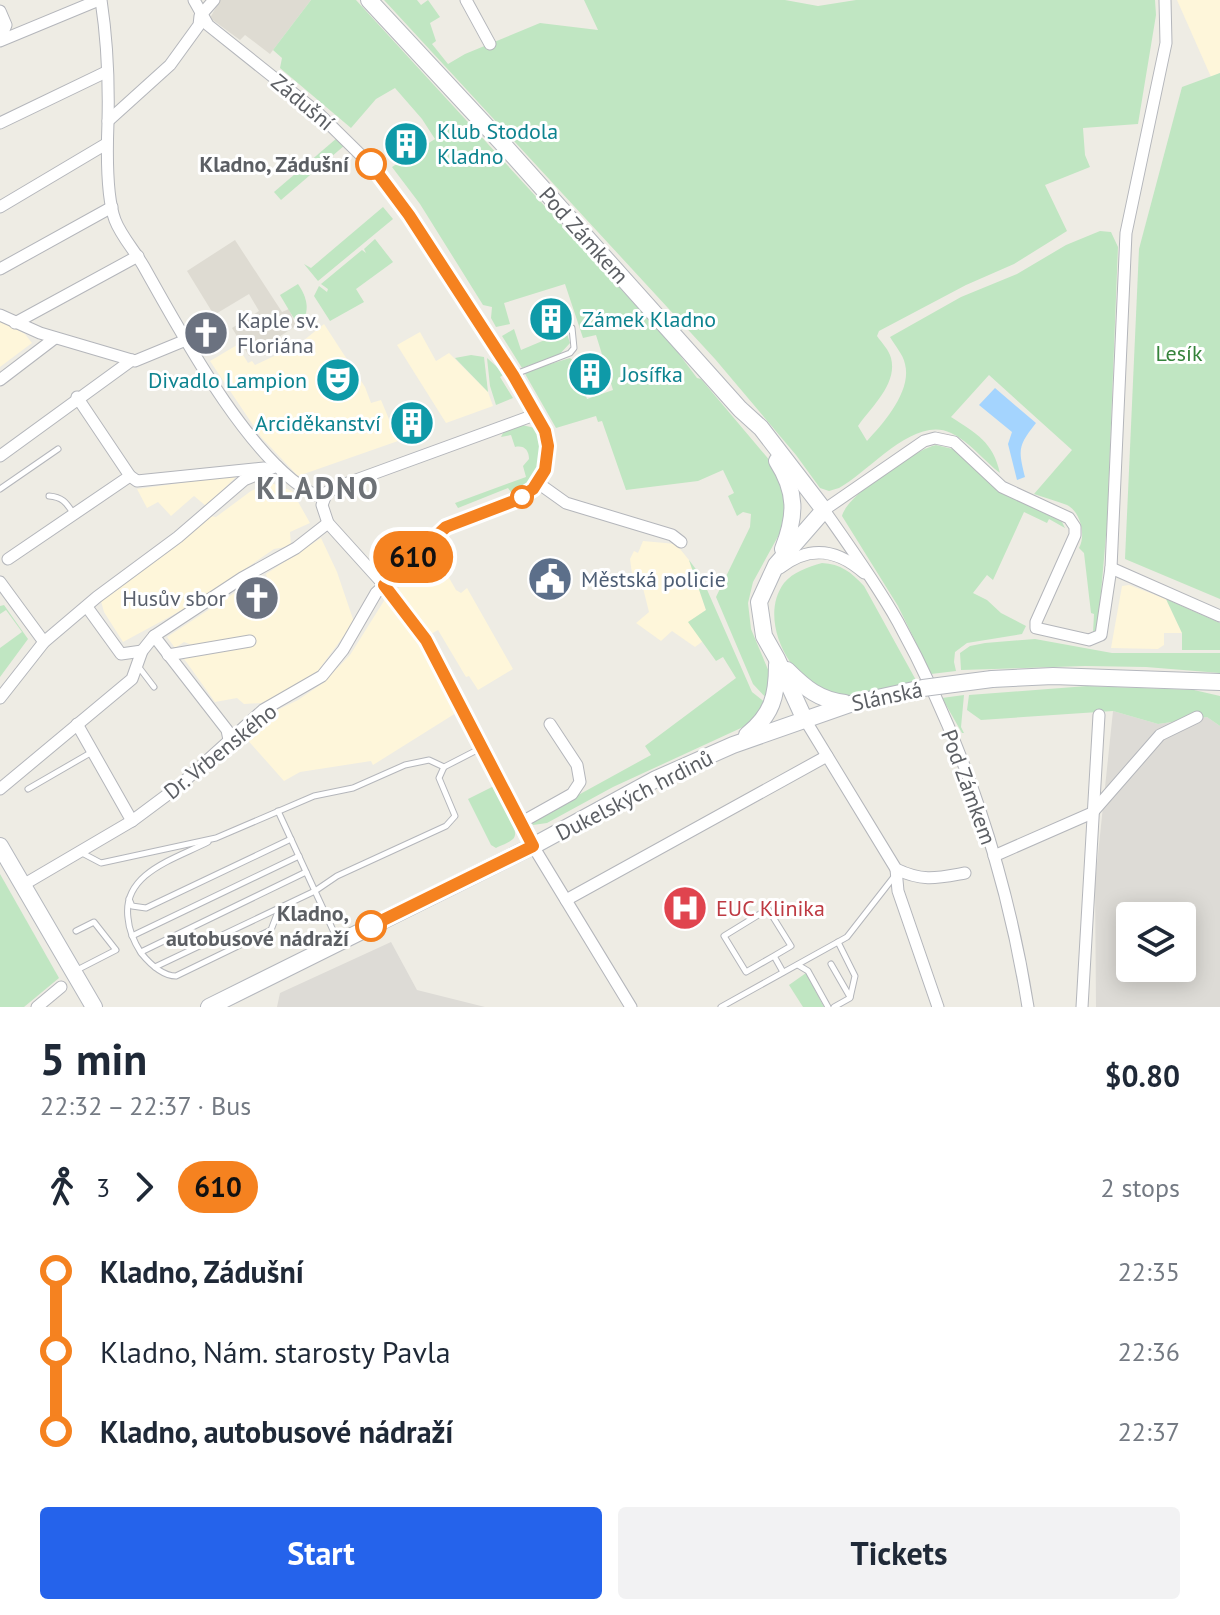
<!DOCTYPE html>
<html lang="en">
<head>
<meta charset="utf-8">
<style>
  body { margin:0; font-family:"PT Sans",sans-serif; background:#f2f2f3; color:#1f2937; height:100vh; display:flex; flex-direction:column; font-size:30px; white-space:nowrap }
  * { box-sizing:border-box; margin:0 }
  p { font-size:26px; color:#747a83 }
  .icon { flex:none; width:44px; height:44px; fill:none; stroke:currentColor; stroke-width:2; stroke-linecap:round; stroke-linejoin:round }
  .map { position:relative; height:1007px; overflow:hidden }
  .panel { display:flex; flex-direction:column; background:#fff; flex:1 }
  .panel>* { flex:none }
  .badge { padding:0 16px; border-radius:26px; font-size:28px; line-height:52px }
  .tools { position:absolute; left:1116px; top:902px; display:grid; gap:16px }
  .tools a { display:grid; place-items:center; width:80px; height:80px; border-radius:8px; background:#fff; box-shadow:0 4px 20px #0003; font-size:40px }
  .map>.badge { position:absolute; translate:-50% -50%; box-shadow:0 0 0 4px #fff }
  .legs { display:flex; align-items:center; gap:12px; height:88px; padding:0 40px; font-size:26px }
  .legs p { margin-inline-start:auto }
  .summary { display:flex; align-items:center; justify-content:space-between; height:136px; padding:0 40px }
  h1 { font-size:44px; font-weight:600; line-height:60px }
  .action { display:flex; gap:16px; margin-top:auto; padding:16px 40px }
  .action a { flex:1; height:92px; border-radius:8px; background:#2563eb; color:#fff; font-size:32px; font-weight:600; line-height:92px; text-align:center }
  .action a+a { background:#f2f2f3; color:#1f2937 }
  ul { padding:0 40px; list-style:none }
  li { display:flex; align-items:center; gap:28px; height:80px; font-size:30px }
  li i { display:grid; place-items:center; width:12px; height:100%; margin:0 10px; background:currentColor }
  li i::after { content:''; width:20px; height:20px; margin:-10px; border:6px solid; border-radius:50%; background:#fff }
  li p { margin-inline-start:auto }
  li:first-child i { background:linear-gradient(#0000 50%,currentColor 0) }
  li:last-child i { background:linear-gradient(currentColor 50%,#0000 0) }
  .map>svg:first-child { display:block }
  .commercial { fill:#fef6da }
  .industrial { fill:#dddbd6; fill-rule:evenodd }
  .education { fill:#dedbd2 }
  .green { fill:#c0e6c2 }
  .water { fill:#a4d4fe }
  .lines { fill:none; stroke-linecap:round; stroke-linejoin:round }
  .lane-casing { stroke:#b4b6bb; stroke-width:7 }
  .street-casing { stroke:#b4b6bb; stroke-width:13 }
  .secondary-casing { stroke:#b5b8be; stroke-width:18 }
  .lane { stroke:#fff; stroke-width:5 }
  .street { stroke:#fff; stroke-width:11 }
  .secondary { stroke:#fff; stroke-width:16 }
  .secondary-bridge-casing { stroke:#b5b8be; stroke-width:18; stroke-linecap:butt }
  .secondary-bridge { stroke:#fff; stroke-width:16 }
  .line-1-casing { stroke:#fff; stroke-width:18 }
  .line-1 { stroke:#f58220; stroke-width:12 }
  .stop-1-dot { fill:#fff; stroke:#f58220; stroke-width:4 }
  .labels { text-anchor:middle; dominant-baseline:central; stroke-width:6; stroke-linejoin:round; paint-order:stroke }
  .street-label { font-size:22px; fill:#5c5f64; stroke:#fff }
  .culture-label { font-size:22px; fill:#0d838f; stroke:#fff; text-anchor:start }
  .stop-label { font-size:22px; font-weight:bold; fill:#5c5f64; stroke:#fff; text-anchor:end }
  .worship-label { font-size:22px; fill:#5b616d; stroke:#fff; text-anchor:start }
  .park-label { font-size:22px; fill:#35833b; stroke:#fff }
  .service-label { font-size:22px; fill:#4e5e75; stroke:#fff; text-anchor:start }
  .health-label { font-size:22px; fill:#be3a42; stroke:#fff; text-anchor:start }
  .district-label { font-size:30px; font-weight:bold; letter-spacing:2px; fill:#6d7176; stroke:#fff }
</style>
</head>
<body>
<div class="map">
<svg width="1220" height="1007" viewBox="0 0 1220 1007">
  <rect width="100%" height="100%" fill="#eeece4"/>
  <g class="commercial">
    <polygon points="1177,0 1220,0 1220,73 1211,77"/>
    <polygon points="0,321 25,334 32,343 0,367"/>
    <polygon points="324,324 365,387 371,403 381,400 398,441 298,476 261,437 210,361 237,345 248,363 252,361 255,365 298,345"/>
    <polygon points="420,332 436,361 449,353 488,392 493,406 446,423 397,345"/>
    <polygon points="238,475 206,506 194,496 171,516 158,502 147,508 137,489"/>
    <polygon points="266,484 274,484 292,491 310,523 290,532 291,546 274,549 197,602 123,642 104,612 101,601 181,542 210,516 216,517 251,491"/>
    <polygon points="321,538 337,572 354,622 317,672 291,688 261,703 244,704 237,698 215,702 182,656 208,643 192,645 184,642 175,648 167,637 239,590 248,618 266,615 276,611 266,574"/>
    <polygon points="643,541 676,544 689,560 706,610 689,622 703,641 695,647 672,631 661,641 636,623 649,612 643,588 632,574 630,559 634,551 638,553"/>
    <polygon points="433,566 441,579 448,576 456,590 461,593 467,588 513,669 478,690 469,676 466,677 438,630 431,634 397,589"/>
    <polygon points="1129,585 1166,599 1182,633 1164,633 1164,645 1158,649 1111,648 1122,586"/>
    <polygon points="387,596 416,636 456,713 373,765 371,761 300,772 284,781 245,737 267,715 298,700 323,683 350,655"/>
  </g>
  <g class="industrial">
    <path d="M1113,711L1158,724L1207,717L1220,726V1007H1096L1095,883ZM1130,916H1182V968H1130Z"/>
    <polygon points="391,942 417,990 485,1007 277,1007 280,993"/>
  </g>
  <g class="education">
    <polygon points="220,0 311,0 270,54 245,35 240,40 210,18"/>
    <polygon points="235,240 282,312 289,309 296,326 249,356 232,328 259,311 249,294 214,315 187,271"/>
  </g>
  <g class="green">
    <polygon points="311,0 356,0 673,346 697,378 701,379 771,462 789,497 781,531 753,582 748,603 751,629 769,672 768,700 753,684 716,597 750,527 751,514 743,512 737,516 728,496 734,493 723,470 698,481 626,490 602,421 598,422 596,416 556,428 524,372 570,358 575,362 587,399 613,390 596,335 583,338 565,284 504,303 510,324 496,327 491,318 492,307 483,305 420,204 392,167 435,139 422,119 395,88 376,99 351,128 280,68 282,58 273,50"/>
    <path d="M384,0H417L421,5L428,0L440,17L430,23L436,41L432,44L448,64L465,54L540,23L598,30L584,0H785L818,6L856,0H1155L1156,15L1138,124L1083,128L1085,155L1090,167L1045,185L1067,231L1014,264L966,285L879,331L877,336C882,343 889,350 891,358C898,384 870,408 858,426L867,441C884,423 912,391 905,364C903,354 895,346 890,337L961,297L1017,274L1066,245L1100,231L1111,232L1118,247L1107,524L1098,627L1093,633L1094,614L1091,613L1084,553L1079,548C1086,536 1081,512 1067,505C1057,501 1045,498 1034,494L1072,450L989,375L951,417C977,434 993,442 1000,473C984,461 969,441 951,433C914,415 869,472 839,488L829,491L820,488L796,455L715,359Z"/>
    <polygon points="1220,73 1220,599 1125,559 1139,249 1182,87"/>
    <polygon points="337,138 345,145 281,200 274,192"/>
    <polygon points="383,207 393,219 318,281 304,264 311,268"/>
    <polygon points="375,239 393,262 356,289 364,302 330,321 314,296 319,286 327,292 328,289 321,284 362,250 366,253 364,249"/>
    <path d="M298,284C307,297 311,312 300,324L296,322L280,295Z"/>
    <polygon points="514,329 521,350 566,331 570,343 559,355 522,368 502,336"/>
    <polygon points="471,355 484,357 488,392 455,358"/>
    <polygon points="487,358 505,374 500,377 513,398 496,405 490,386"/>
    <path d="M522,425L535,428C552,454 537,480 513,495L508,488L458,508L455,503L526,477L523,466L529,459C529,450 524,445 515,447L511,435L501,437L504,431Z"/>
    <path d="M936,445L957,450L1037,509L1062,522L1065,528L1049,519L1047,523L1024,512L993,580L987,575L973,593L987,600L1001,613L1026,626L1022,634L967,643L955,652L954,662L956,671L931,674L898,606L842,516C846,496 916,449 936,445Z"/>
    <polygon points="689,560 701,576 752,692 767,704 750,723 741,728 613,787 547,823 533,825 531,821 651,755 645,746 736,678 723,657 716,661 688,622 706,610"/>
    <path d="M822,563C841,564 851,572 864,586L917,682C889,687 854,702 826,692C788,678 758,618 784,583C793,572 808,567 822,563Z"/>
    <polygon points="1166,599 1220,623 1220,650 1182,650 1182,633"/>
    <polygon points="4,605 28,639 0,677 0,648 22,632 6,610 0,614 0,606"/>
    <polygon points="1035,639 1112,653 1220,653 1220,673 1146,667 1085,666 961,670 960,653 970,646 985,643"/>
    <polygon points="1087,686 1194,690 1220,696 1220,726 1207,717 1158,724 1113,711 981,720 967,710 969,695"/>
    <polygon points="964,695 961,727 964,733 962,733 942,698"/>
    <path d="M494,786C499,796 522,831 513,839C509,843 500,846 496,848L491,845L468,799Z"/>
    <polygon points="0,874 59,978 24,1007 0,1007"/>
    <polygon points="806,973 824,1007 803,1007 789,985"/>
  </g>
  <path class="water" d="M995,388L1036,423C1018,446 1018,449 1025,477L1017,480L1008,444L1012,432L979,405Z"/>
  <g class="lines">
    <g class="lane-casing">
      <g id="lane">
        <polyline points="513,375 570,353 574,348 572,328"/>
        <polyline points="0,489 58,449"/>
        <path d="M49,496C62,497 66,502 73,513"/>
        <polyline points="138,666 154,687"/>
        <polyline points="28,789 92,752"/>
        <polyline points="278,811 338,941"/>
        <path d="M208,842C175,859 122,873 128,918C129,931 134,942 141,953C150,964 162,976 176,976L271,930L279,909"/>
        <polyline points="82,853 101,863 216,838 314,796 353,788 405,765 429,760 444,767 481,748"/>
        <polyline points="129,899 132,906 146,908 291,839"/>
        <polyline points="76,931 94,922 116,950 77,970"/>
        <polyline points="132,936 299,856"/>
        <polyline points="141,952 306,872"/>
        <polyline points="774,956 746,972 724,936 768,909 791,946 774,956 783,972"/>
        <polyline points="831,964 850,997"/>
        <polyline points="798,965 808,971 828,1007"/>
        <polyline points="155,967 315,891 337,876 446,826 455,816 439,778 444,767"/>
        <polyline points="721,1007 847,937 893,878"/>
        <polyline points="834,1007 850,998 855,976 838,942"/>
      </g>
    </g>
    <g class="street-casing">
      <g id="street">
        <path d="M101,0C107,39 109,82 108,122C107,148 106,196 115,220C121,236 135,251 144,267C180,331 250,462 315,495"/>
        <polyline points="466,0 490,44"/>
        <polyline points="0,11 6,25 0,40"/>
        <polyline points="0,41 99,0"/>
        <polyline points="108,121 170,65 199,25 200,16 214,0"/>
        <polyline points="0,123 106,72"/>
        <polyline points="0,207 106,144"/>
        <polyline points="0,269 112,207"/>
        <polyline points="0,315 40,333 135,361 186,340"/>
        <polyline points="15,323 138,256"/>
        <polyline points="0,380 55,338"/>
        <polyline points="77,397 130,476 137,481 264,468"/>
        <polyline points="537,414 345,484 327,492 322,505 328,523 384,585 426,640 533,846 631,1007"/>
        <polyline points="0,456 132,360"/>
        <polyline points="538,483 566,503 672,535 681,542"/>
        <polyline points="8,559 130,476"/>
        <path d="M780,568C809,545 837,549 864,573"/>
        <polyline points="1111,568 1220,616"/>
        <polyline points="0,582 44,642"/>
        <polyline points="87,607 121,654 142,651"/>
        <polyline points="154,636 227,730 229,740"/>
        <polyline points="168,655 250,641"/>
        <polyline points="0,698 44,642 97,597 178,537 244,480 277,466"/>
        <path d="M804,718L896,869C923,882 937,878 965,873"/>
        <polyline points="77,724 132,821"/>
        <polyline points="0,789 132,679 142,651 154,636 242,578 296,548 328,523"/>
        <polyline points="522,822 572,794 580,782 577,765 550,724"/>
        <polyline points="994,856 1092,813 1160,735 1197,717"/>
        <polyline points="896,869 898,891 938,1007"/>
        <polyline points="23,885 132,821 179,786 263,710 322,676 343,650 376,593 446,527 514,501 533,489 545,470 548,446 545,431 527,397 381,175 317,112 208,25 194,0"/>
        <polyline points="566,900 827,756"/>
        <polyline points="37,1007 61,987"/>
        <path d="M1028,1007C1007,874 963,740 898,622C876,583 850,547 824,510L924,441L935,438L954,442L1002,487L1069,518L1075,527V535L1036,622V628L1089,640L1101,635L1111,568L1126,233L1166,43L1165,0"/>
        <polyline points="1082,1007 1099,715"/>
      </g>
    </g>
    <g class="secondary-casing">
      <g id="secondary">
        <polyline points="369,0 501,142 740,409 761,428 824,510 776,565 759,602 764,636 777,659 804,718"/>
        <path d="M777,461C797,492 796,516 783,549"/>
        <path d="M787,670C805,688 819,700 845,703"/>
        <polyline points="992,679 1053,676 1220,682"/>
        <path d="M747,735C772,715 777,696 777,665"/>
        <polyline points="0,846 94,1007"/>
        <polyline points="209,1007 533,846 656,779 733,745 850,704"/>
      </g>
    </g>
    <use href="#lane" class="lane"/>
    <use href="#street" class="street"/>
    <use href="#secondary" class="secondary"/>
    <g class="secondary-bridge-casing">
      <polyline id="secondary-bridge" points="850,704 923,688 992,679"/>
    </g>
    <use href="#secondary-bridge" class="secondary-bridge"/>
  </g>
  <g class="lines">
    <g class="line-1-casing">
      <polyline id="line-1" points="371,164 409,215 513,375 545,431 548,446 545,470 533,489 514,501 446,527 384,585 426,640 533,846 371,926"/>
    </g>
    <use href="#line-1" class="line-1"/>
  </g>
  <defs>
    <g id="building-disc" transform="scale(2.3)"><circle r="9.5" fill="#0f9aa8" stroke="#fff"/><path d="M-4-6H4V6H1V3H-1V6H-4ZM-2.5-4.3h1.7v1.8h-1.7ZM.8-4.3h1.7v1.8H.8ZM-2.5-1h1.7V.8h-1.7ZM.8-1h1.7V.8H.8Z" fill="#fff"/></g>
    <g id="church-disc" transform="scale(2.3)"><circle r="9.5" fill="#6b7280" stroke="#fff"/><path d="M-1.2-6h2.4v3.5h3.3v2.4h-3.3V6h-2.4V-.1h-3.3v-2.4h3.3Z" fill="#fff"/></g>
    <g id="theatre-disc" transform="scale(2.3)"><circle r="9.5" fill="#0f9aa8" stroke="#fff"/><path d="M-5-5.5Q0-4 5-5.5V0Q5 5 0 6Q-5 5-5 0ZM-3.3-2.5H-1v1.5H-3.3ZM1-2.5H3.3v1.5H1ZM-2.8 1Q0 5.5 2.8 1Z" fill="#fff"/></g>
    <g id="civic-disc" transform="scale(2.3)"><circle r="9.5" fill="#5c6f8a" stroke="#fff"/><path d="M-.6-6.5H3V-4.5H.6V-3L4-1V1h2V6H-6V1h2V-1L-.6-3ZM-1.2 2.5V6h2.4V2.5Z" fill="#fff"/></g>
    <g id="hospital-disc" transform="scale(2.3)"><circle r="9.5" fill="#e0444e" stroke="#fff"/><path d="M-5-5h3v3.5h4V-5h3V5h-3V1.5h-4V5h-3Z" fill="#fff"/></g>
  </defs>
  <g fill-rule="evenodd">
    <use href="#building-disc" x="406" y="144"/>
    <use href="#building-disc" x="551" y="319"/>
    <use href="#church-disc" x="206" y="333"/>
    <use href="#building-disc" x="590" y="374"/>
    <use href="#theatre-disc" x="338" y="380"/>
    <use href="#building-disc" x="412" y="423"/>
    <use href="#civic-disc" x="550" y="579"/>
    <use href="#church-disc" x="257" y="598"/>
    <use href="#hospital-disc" x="685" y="908"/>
  </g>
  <g class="stop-1-dot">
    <circle cx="371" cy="164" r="14"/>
    <circle cx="522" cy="497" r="10"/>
    <circle cx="371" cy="926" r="14"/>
  </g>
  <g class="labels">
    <g class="street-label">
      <text transform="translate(303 102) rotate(40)">Zádušní</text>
      <text transform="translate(584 235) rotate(48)">Pod Zámkem</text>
      <text transform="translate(887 696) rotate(-12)">Slánská</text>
      <text transform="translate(220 751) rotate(-39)">Dr. Vrbenského</text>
      <text transform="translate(969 787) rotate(70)">Pod Zámkem</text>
      <text transform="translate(634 795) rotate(-27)">Dukelských hrdinů</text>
    </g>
    <g class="culture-label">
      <text x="437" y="131">Klub Stodola<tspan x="437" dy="25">Kladno</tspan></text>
      <text x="582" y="319">Zámek Kladno</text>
      <text x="621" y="374">Josífka</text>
      <text x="307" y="380" text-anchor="end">Divadlo Lampion</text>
      <text x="381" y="423" text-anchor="end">Arciděkanství</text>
    </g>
    <g class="stop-label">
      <text x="349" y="164">Kladno, Zádušní</text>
      <text x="349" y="913">Kladno,<tspan x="349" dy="25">autobusové nádraží</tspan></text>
    </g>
    <g class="worship-label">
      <text x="237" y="320">Kaple sv.<tspan x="237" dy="25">Floriána</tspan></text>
      <text x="226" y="598" text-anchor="end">Husův sbor</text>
    </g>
    <g class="park-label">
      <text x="1179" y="353">Lesík</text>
    </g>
    <g class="service-label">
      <text x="581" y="579">Městská policie</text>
    </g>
    <g class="health-label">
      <text x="716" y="908">EUC Klinika</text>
    </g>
    <g class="district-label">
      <text x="318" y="487">KLADNO</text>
    </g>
  </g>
</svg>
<div class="tools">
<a><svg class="icon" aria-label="layers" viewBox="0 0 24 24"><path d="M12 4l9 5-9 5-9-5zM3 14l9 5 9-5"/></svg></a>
</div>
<b class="badge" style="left:413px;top:557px;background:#f58220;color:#111">610</b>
</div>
<section class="panel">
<div class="summary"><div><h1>5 min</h1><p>22:32 – 22:37 · Bus</p></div><b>$0.80</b></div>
<div class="legs"><svg class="icon" aria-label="walk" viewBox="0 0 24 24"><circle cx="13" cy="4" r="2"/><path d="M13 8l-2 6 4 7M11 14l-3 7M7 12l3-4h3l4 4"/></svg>3<svg class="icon" aria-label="forward" viewBox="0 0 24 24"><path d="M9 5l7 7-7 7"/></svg><b class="badge" style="background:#f58220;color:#111">610</b><p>2 stops</p></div>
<ul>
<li><i style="color:#f58220"></i><b>Kladno, Zádušní</b><p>22:35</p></li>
<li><i style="color:#f58220"></i><span>Kladno, Nám. starosty Pavla</span><p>22:36</p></li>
<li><i style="color:#f58220"></i><b>Kladno, autobusové nádraží</b><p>22:37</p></li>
</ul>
<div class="action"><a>Start</a><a>Tickets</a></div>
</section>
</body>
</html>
